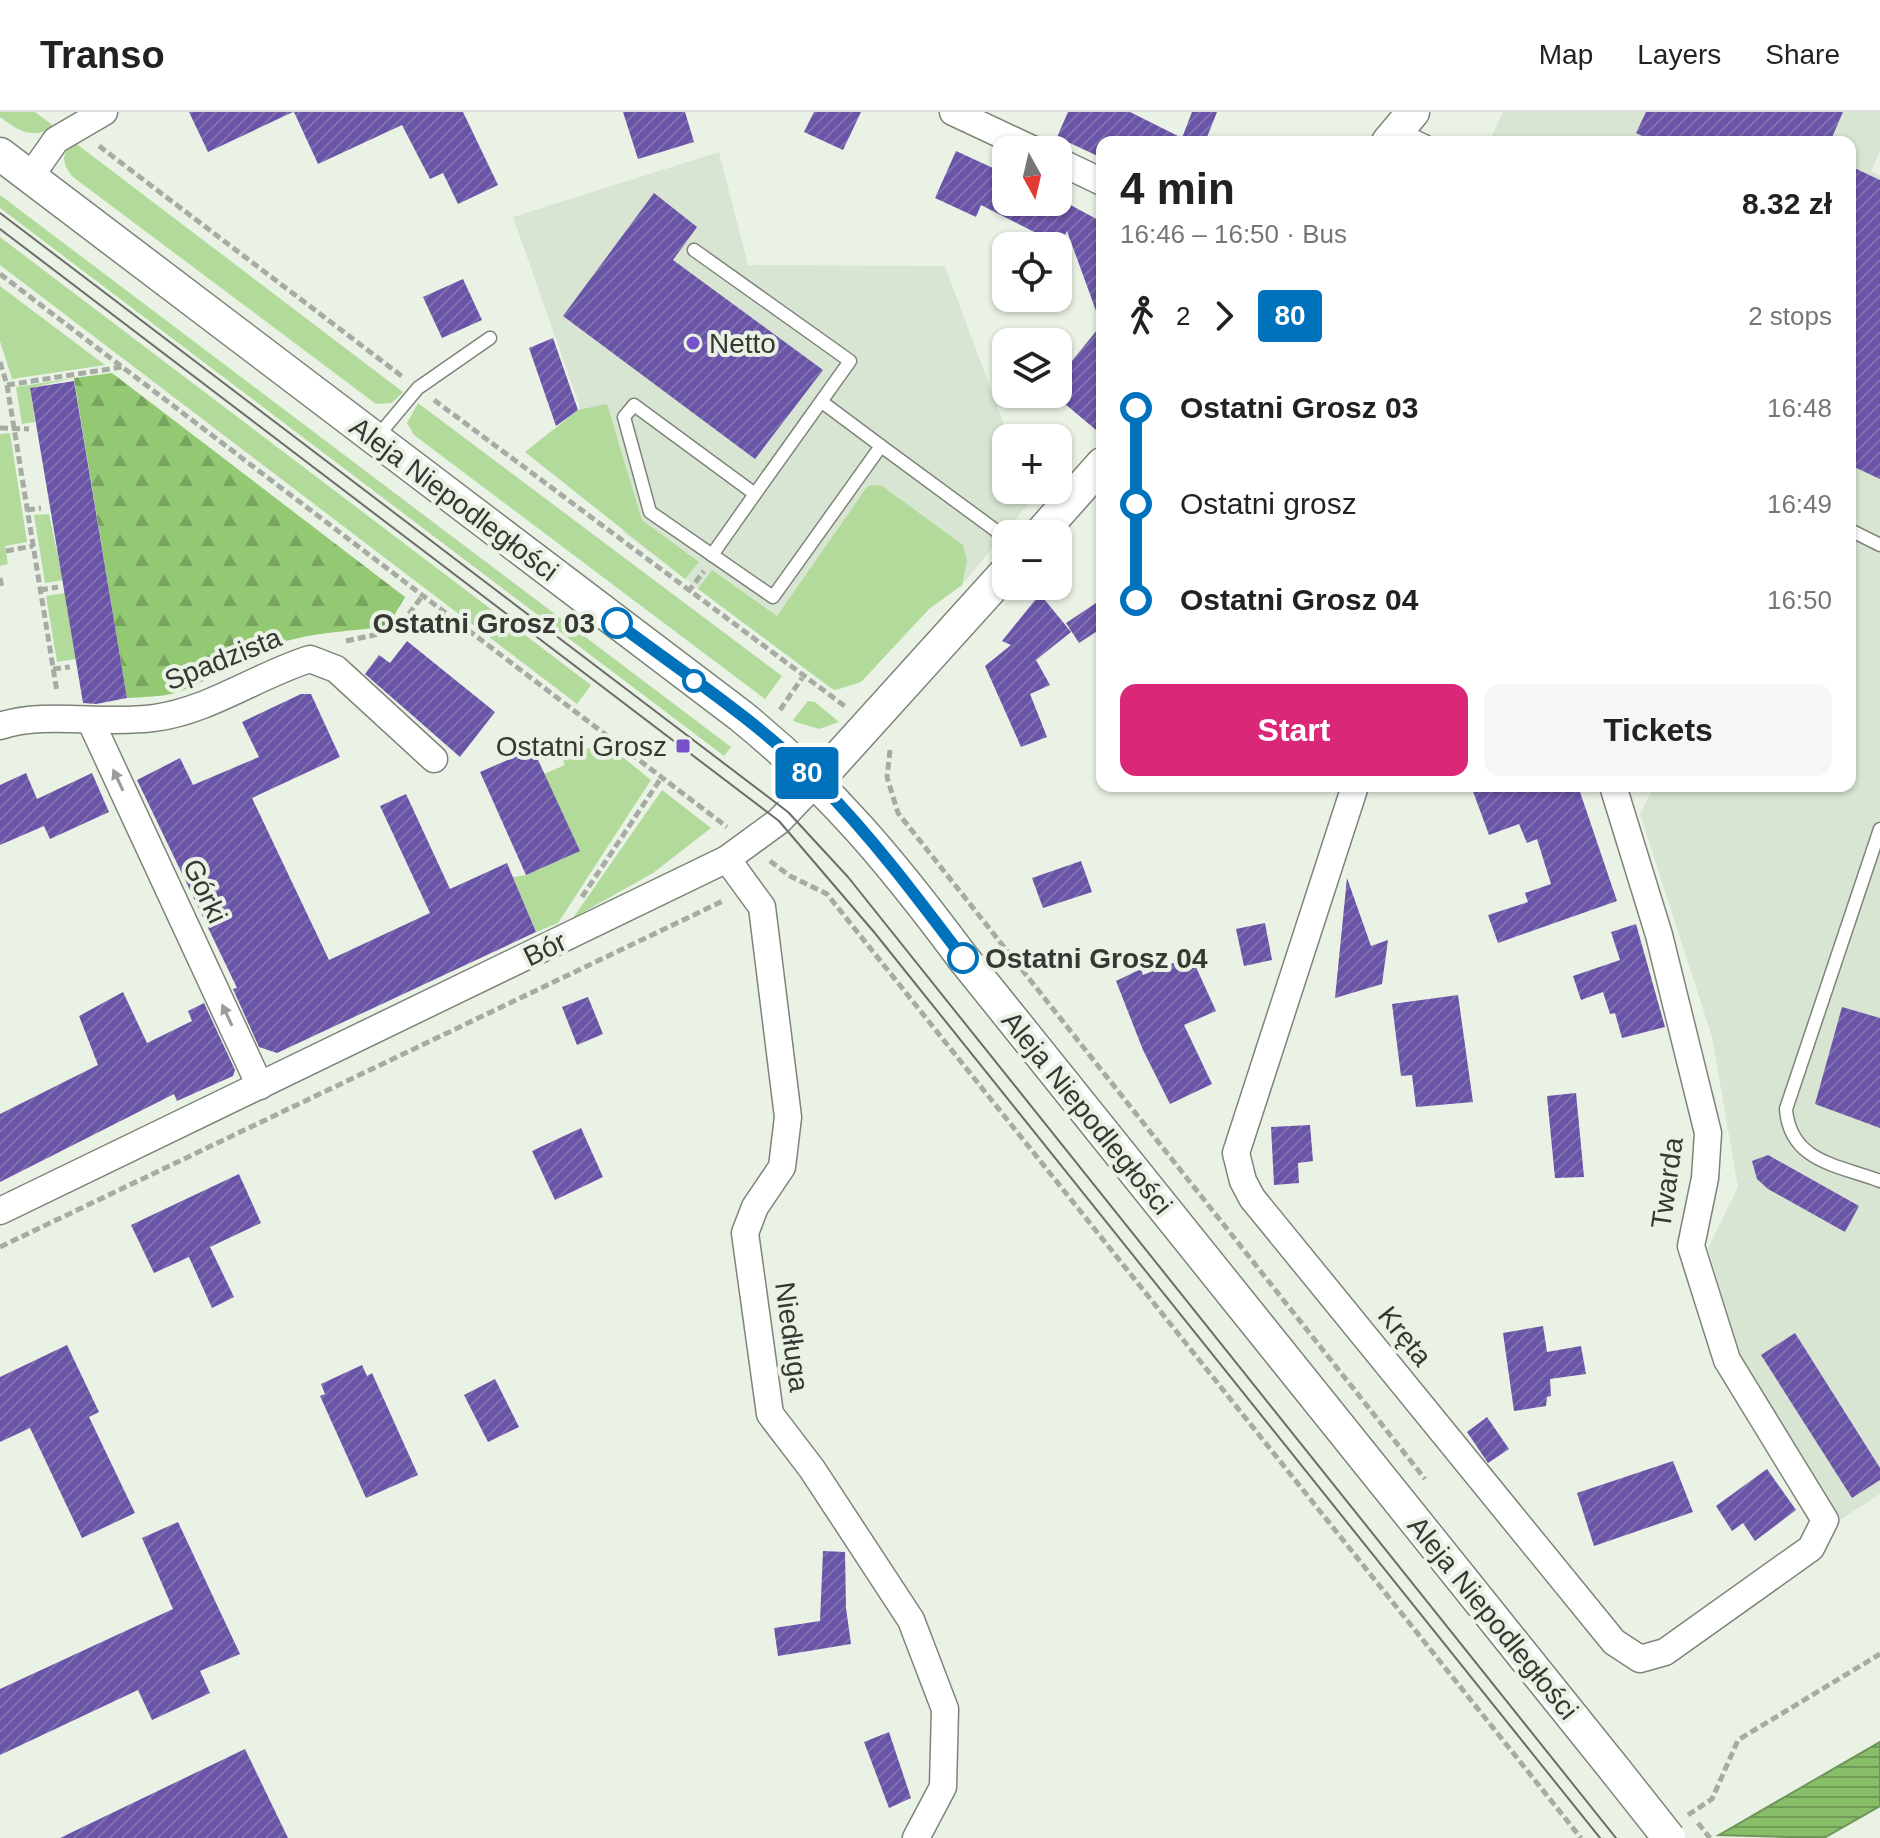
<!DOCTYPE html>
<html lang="en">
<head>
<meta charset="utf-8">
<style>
  body { margin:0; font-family:Arial,sans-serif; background:#f6f6f6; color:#222; height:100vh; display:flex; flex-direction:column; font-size:30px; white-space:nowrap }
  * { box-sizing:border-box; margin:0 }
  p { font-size:26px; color:#767676 }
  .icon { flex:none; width:44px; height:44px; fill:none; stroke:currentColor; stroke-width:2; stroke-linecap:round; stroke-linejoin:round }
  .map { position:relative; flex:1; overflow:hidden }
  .panel { position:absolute; left:1096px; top:24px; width:760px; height:656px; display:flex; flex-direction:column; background:#fff; border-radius:16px; box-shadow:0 2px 6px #0004 }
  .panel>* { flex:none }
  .badge { padding:0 16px; border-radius:6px; font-size:28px; line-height:52px }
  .needle { width:52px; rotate:172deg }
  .fabs { position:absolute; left:992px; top:24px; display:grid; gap:16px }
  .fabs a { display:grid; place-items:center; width:80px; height:80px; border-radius:16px; background:#fff; box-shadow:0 2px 6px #0004; font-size:40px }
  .map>.badge { position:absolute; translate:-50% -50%; box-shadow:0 0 0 4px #fff }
  .legs { display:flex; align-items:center; gap:12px; height:88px; padding:0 24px; font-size:26px }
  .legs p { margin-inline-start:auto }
  .overview { display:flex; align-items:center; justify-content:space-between; height:136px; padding:0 24px }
  h1 { font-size:44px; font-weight:800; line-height:60px }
  .button { display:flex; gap:16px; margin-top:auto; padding:16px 24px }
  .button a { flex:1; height:92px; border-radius:16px; background:#db2777; color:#fff; font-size:32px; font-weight:800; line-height:92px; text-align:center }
  .button a+a { background:#f6f6f6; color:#222 }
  ul { padding:0 24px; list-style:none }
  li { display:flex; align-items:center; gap:28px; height:96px; font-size:30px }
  li i { display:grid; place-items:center; width:12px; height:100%; margin:0 10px; background:currentColor }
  li i::after { content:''; width:20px; height:20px; margin:-10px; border:6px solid; border-radius:50%; background:#fff }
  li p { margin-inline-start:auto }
  li:first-child i { background:linear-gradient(#0000 50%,currentColor 0) }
  li:last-child i { background:linear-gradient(currentColor 50%,#0000 0) }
  header { display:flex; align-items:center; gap:48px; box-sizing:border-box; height:112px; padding:0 40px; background:#fff; border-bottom:2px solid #e0e0e0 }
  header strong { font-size:38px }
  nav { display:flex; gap:44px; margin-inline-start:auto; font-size:28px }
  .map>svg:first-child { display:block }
  .built { fill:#d9e5d3 }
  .green { fill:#b2db9b }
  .forest { fill:url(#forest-firs) }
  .water { fill:url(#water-rules); stroke:#6f9658; stroke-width:2 }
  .building { fill:url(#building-hatch) }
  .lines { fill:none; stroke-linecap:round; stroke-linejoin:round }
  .service-casing { stroke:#7d8479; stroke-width:15 }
  .minor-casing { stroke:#7d8479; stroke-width:29 }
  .tertiary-casing { stroke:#7d8479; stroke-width:35 }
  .path { stroke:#a6aca3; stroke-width:5; stroke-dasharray:8 4; stroke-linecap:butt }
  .service { stroke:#fff; stroke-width:12 }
  .minor { stroke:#fff; stroke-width:26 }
  .tertiary { stroke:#fff; stroke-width:32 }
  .tram { stroke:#6a6e67; stroke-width:2 }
  .tertiary-bridge-casing { stroke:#7d8479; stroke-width:35; stroke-linecap:butt }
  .path-bridge { stroke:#a6aca3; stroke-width:5; stroke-dasharray:8 4; stroke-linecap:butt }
  .tertiary-bridge { stroke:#fff; stroke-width:32 }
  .oneway { fill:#9a9c99 }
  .line-1-casing { stroke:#fff; stroke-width:18 }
  .line-1 { stroke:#0072bc; stroke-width:12 }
  .poi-dot { fill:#7551ca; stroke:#eaf2e6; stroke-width:3 }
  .stop-1-dot { fill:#fff; stroke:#0072bc; stroke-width:4 }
  .labels { text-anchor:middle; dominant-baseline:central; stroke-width:8; stroke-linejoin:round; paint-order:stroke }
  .poi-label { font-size:28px; fill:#353833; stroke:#eaf2e6; text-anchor:start }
  .street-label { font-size:28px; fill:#353833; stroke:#eaf2e6 }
  .stop-label { font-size:28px; font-weight:bold; fill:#353833; stroke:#eaf2e6; text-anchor:end }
</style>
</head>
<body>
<header>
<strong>Transo</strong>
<nav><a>Map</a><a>Layers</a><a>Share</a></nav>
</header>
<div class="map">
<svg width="1880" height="1726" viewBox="0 0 1880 1726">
  <defs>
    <pattern id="forest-firs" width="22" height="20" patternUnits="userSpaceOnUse" patternTransform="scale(2)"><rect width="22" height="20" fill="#93c973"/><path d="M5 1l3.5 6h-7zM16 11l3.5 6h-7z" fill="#79a45f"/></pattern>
    <pattern id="water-rules" width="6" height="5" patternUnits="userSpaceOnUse" patternTransform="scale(2)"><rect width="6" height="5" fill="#88be68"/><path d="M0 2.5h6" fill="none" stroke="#709b56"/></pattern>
    <pattern id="building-hatch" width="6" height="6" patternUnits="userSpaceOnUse" patternTransform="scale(2)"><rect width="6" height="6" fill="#6a54a7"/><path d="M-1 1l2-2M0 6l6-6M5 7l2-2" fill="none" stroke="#8070ae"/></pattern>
  </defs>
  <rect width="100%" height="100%" fill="#eaf2e6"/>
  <g class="built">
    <polygon points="1503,0 1880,0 1880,39 1871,59 1880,64 1880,1382 1837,1410 1740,1247 1708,1136 1738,1075 1712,925 1640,702 1654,674 1850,674 1850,30 1489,30"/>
    <polygon points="719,40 748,153 945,154 1009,326 1006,326 1006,378 1029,378 1032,387 962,473 929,497 861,570 838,578 830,576 624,421 513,105"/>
  </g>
  <g class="green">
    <path d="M0,0H35L55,15C31,27 20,20 0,5Z"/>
    <path d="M74,30L403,280L392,291L376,292L73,65C62,52 60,41 74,30Z"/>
    <polygon points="0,83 731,635 724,644 0,96"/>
    <polygon points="0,125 591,573 577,592 0,153"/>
    <polygon points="0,174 105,253 12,267 0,229"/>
    <polygon points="74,266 30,276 35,310 22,312 16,275"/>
    <polygon points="418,291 782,564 765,587 414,323 407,311"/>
    <polygon points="607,292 642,408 699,450 685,467 525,340 578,298"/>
    <polygon points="10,321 27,430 5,434 8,452 0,454 0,322"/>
    <polygon points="872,373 882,374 963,433 967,449 962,473 929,497 861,570 834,578 698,477 712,458 777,504 867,375"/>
    <polygon points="49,402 63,468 45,471 34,403"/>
    <polygon points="65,481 76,547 57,550 46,484"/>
    <polygon points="808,589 815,590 839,610 819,617 796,610 793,608"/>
    <polygon points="603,629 651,668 558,811 536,820 513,765 526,763 579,739 544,662 565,653 563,649"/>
    <polygon points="662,678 711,716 653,761 573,806"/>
  </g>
  <path class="forest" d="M112,261L405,485L388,514C347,520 305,520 266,536C233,549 205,573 171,582C157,585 141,585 127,586L74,266Z"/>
  <polygon class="water" points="1880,1630 1880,1694 1824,1726 1719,1723"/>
  <g class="building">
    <polygon points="189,0 293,0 208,40"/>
    <polygon points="294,0 463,0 498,73 458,92 443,61 430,67 402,13 318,52"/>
    <polygon points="623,0 685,0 694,30 638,47"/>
    <polygon points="814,0 861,0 843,38 804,20"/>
    <polygon points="1068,0 1130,0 1182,26 1192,0 1217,0 1205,30 1102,30 1102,46 1057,25"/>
    <polygon points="1646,0 1843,0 1830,30 1655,30 1636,21"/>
    <polygon points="956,39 1006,62 1006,90 1065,90 1102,110 1102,206 1099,207 1067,119 1060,133 981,93 976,105 935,86"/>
    <polygon points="1850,54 1880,68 1880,367 1850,353"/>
    <polygon points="654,81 697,115 673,148 823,258 755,347 563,204"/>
    <polygon points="463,167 482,208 442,226 423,185"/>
    <polygon points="1102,212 1102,323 1058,286 1058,266"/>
    <polygon points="553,226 578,298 556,314 529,236"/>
    <polygon points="74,269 127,586 96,592 83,591 30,276"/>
    <polygon points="1040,482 1071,520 1036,548 1050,573 1030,582 1047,625 1021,635 985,554 1011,533 1002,529"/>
    <polygon points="1102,487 1102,516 1079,531 1066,511"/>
    <polygon points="407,529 495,600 460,645 365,562 379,543 390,551"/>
    <polygon points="301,582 311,582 340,645 252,686 329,848 430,801 380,694 406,682 450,777 507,751 536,820 277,941 259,935 233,877 237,876 137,668 180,646 193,673 259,645 242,610"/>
    <polygon points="533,637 580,739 526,763 480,660"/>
    <polygon points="26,661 37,687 92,661 109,700 50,727 44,714 0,733 0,673"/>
    <polygon points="1471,674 1578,674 1617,789 1498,831 1488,803 1528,790 1525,781 1551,772 1537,727 1527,731 1519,712 1489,723"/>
    <polygon points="1081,749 1092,780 1043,796 1032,766"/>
    <polygon points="1347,766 1371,834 1388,828 1382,872 1335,886"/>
    <polygon points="1265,811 1272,848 1244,854 1236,817"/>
    <polygon points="1636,812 1665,915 1622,926 1615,901 1610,902 1603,880 1581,888 1573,864 1620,848 1611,820"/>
    <polygon points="1191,844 1216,899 1184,913 1212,972 1170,992 1143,938 1116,869 1141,857 1143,863"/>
    <polygon points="123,880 147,931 192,909 188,899 204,891 235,958 233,964 177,989 174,982 0,1070 0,1002 98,953 79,904"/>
    <polygon points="1458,883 1473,990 1416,995 1412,963 1401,964 1392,892"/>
    <polygon points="588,885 603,922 577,933 562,895"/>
    <polygon points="1842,895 1880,906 1880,1016 1815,992"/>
    <polygon points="1576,981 1584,1065 1555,1066 1547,984"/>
    <polygon points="1310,1013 1313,1049 1298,1051 1299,1071 1274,1073 1271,1015"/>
    <polygon points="581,1016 603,1065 555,1088 532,1039"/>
    <polygon points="1768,1043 1859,1094 1845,1120 1768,1077 1757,1067 1752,1049"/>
    <polygon points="239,1062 261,1111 210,1135 234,1185 212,1196 189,1145 154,1161 131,1113"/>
    <polygon points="1543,1214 1547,1240 1581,1234 1586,1262 1550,1267 1551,1284 1547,1285 1546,1294 1514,1299 1503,1221"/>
    <polygon points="1795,1221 1880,1356 1880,1368 1852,1386 1761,1243"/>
    <polygon points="67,1233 99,1300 89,1305 135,1401 82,1426 30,1316 0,1330 0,1265"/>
    <polygon points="362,1253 367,1264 372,1261 418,1363 366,1386 320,1284 325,1282 321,1272"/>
    <polygon points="495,1267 519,1315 488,1330 464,1283"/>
    <polygon points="1487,1305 1509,1337 1488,1351 1467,1320"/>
    <polygon points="1673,1349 1693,1400 1594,1434 1577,1381"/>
    <polygon points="1767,1357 1796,1398 1755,1429 1743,1411 1732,1419 1716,1394"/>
    <polygon points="178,1410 240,1542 200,1559 210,1581 152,1608 138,1578 0,1643 0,1577 173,1497 142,1426"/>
    <polygon points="823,1439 845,1440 846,1496 851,1532 778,1544 774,1516 820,1509"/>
    <polygon points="889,1620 911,1686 889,1696 864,1630"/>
    <polygon points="245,1637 288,1726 60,1726"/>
  </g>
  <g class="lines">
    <g class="service-casing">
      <g id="service">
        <polyline points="1400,17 1427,30"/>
        <polyline points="694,138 850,249 755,382 634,293 624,305 650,400 773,485 881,334 822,290"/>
        <polyline points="377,325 418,276 490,226"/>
        <polyline points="881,334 1006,426"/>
        <polyline points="1850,418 1880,433"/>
        <polyline points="712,443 755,382"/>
        <path d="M1880,717L1786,997C1790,1050 1838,1053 1880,1069"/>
      </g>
    </g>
    <g class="minor-casing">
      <g id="minor">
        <polyline points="953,0 1034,38"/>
        <polyline points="1058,49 1102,70"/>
        <polyline points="30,65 56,28 104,0"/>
        <polyline points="91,610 260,974"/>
        <path d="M0,614C44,599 104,613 154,606C209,599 258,563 310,547L336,557L434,647"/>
        <polyline points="1355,674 1236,1041 1243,1069 1252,1086 1614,1530 1640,1547 1665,1540 1811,1436 1825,1408 1727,1248 1691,1134 1705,1066 1708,1021 1659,823 1613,674"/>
        <polyline points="727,747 762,795 788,1005 782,1055 755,1095 745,1121 770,1302 812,1357 911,1508 945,1597 943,1675 916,1726"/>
        <polyline points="0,1099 727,747 779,709 817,669"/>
      </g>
    </g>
    <g class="tertiary-casing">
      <g id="tertiary">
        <polyline points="1388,30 1413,0"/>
        <path d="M0,42L741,604C833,679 893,752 963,846L1616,1659"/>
        <polyline points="1040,422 1102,352"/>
        <polyline points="817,669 1006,460"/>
      </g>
    </g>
    <g class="path">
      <polyline points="99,34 403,265"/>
      <polyline points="0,162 727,715"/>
      <polyline points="0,250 7,273 122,255"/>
      <polyline points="7,273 57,580"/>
      <polyline points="434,288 846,595"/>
      <polyline points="0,316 29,317"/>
      <polyline points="27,398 41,396"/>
      <polyline points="6,439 33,434"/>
      <polyline points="0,466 2,476"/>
      <polyline points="40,478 58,475"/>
      <polyline points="688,480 704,459"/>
      <polyline points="346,529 397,518 423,483"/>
      <polyline points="53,557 70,555"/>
      <polyline points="780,598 802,566"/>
      <polyline points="890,638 887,665 898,701 1425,1367"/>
      <polyline points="770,749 790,764 827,782 1581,1726"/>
      <polyline points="582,785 661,666"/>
      <polyline points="0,1135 725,788"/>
      <polyline points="1688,1703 1712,1687 1738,1628 1880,1542"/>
    </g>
    <use href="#service" class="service"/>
    <use href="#minor" class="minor"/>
    <use href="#tertiary" class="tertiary"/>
    <g class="tram">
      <polyline points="0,101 788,700 848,765 1616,1726"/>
      <polyline points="0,117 779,709 874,820 1600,1726"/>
    </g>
    <g class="tertiary-bridge-casing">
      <polyline id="tertiary-bridge" points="1616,1659 1669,1726"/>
    </g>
    <polyline class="path-bridge" points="1698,1711 1710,1726"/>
    <use href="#tertiary-bridge" class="tertiary-bridge"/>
  </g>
  <defs><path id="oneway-solid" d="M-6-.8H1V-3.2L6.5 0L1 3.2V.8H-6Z" transform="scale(2)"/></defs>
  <g class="oneway">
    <use href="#oneway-solid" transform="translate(118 668) rotate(-115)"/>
    <use href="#oneway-solid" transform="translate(227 903) rotate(-115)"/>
  </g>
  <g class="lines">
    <g class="line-1-casing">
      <path id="line-1" d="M617,511C685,562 759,610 819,671C872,725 917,785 963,846"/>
    </g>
    <use href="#line-1" class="line-1"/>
  </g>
  <g class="poi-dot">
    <circle cx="693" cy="231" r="8"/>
    <rect x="675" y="626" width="16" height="16" rx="4"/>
  </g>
  <g class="stop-1-dot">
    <circle cx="617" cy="511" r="14"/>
    <circle cx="694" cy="569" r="10"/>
    <circle cx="963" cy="846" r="14"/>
  </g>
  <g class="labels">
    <g class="poi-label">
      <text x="709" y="231">Netto</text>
      <text x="667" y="634" text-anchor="end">Ostatni Grosz</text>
    </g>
    <g class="street-label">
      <text transform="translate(454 387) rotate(37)">Aleja Niepodległości</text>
      <text transform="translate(223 547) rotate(-22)">Spadzista</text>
      <text transform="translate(205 779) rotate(65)">Górki</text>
      <text transform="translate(545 837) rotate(-26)">Bór</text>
      <text transform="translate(1087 1001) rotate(51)">Aleja Niepodległości</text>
      <text transform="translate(1667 1071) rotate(-82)">Twarda</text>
      <text transform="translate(1405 1224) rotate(51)">Kręta</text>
      <text transform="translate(792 1225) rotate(82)">Niedługa</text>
      <text transform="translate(1493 1506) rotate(51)">Aleja Niepodległości</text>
    </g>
    <g class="stop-label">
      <text x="595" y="511">Ostatni Grosz 03</text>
      <text x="985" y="846" text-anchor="start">Ostatni Grosz 04</text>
    </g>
  </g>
</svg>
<div class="fabs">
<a><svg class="needle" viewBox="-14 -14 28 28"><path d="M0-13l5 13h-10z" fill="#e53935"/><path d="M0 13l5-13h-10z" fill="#767676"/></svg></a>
<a><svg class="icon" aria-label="locate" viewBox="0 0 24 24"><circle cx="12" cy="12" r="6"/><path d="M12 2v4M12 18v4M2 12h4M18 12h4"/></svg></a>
<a><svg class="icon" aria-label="layers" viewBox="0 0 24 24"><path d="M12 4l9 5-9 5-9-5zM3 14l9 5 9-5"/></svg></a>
<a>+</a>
<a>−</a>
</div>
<b class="badge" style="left:807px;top:661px;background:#0072bc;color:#fff">80</b>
<section class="panel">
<div class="overview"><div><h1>4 min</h1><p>16:46 – 16:50 · Bus</p></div><b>8.32 zł</b></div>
<div class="legs"><svg class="icon" aria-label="walk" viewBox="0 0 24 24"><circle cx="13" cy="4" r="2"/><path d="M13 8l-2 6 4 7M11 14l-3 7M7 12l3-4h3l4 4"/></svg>2<svg class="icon" aria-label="forward" viewBox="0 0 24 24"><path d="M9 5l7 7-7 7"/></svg><b class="badge" style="background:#0072bc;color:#fff">80</b><p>2 stops</p></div>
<ul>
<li><i style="color:#0072bc"></i><b>Ostatni Grosz 03</b><p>16:48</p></li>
<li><i style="color:#0072bc"></i><span>Ostatni grosz</span><p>16:49</p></li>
<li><i style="color:#0072bc"></i><b>Ostatni Grosz 04</b><p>16:50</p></li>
</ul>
<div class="button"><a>Start</a><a>Tickets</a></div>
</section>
</div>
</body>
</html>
